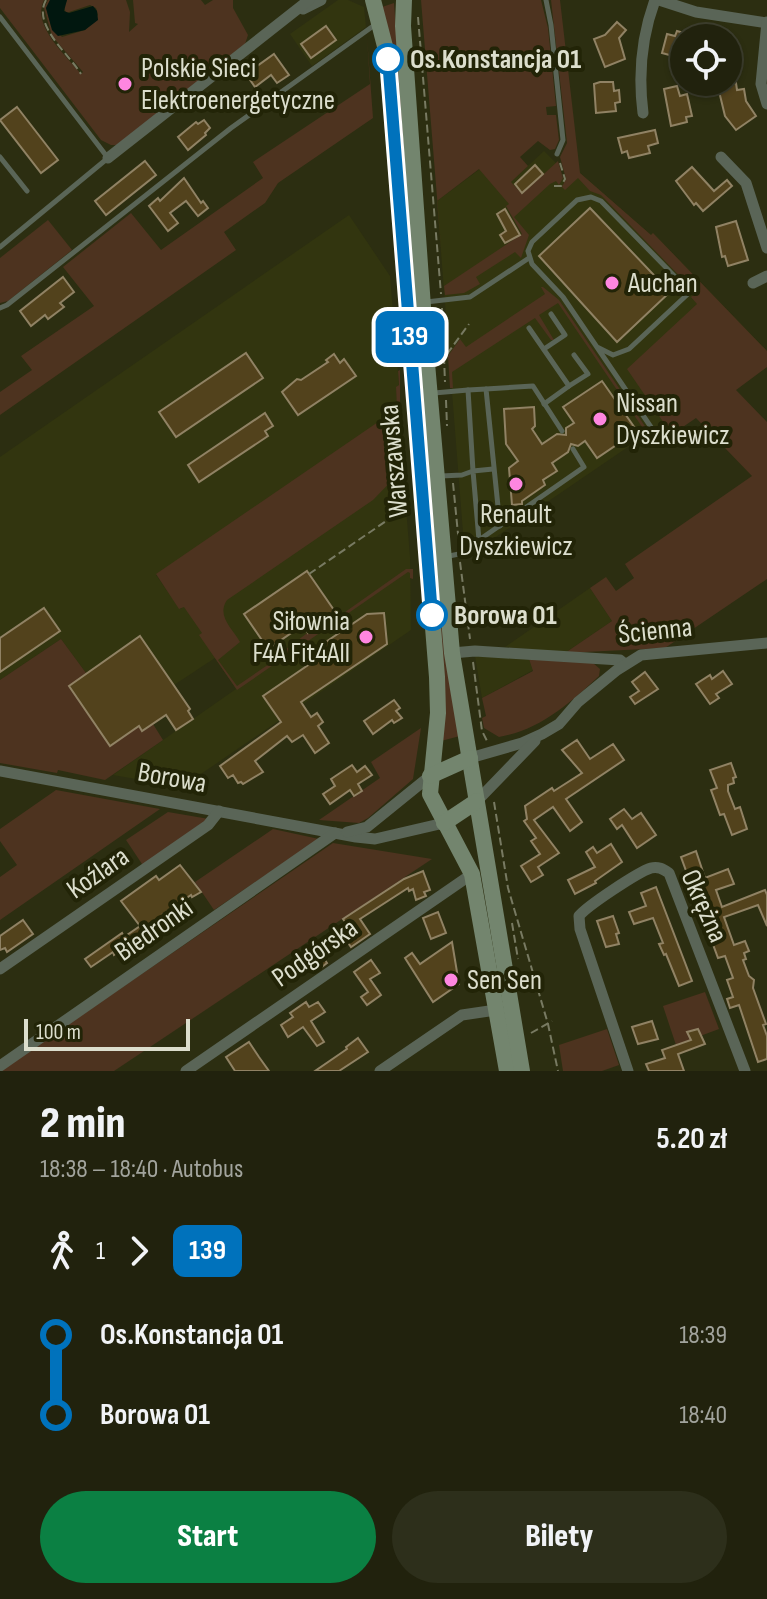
<!DOCTYPE html>
<html lang="pl">
<head>
<meta charset="utf-8">
<style>
  body { margin:0; font-family:"Sofia Sans Condensed",sans-serif; background:#2d2f1b; color:#f1f3f6; height:100vh; display:flex; flex-direction:column; font-size:30px; white-space:nowrap }
  * { box-sizing:border-box; margin:0 }
  p { font-size:26px; color:#a2a49d }
  .icon { flex:none; width:44px; height:44px; fill:none; stroke:currentColor; stroke-width:2; stroke-linecap:round; stroke-linejoin:round }
  .map { position:relative; height:1071px; overflow:hidden }
  .side { display:flex; flex-direction:column; background:#21220d; flex:1 }
  .side>* { flex:none }
  .badge { padding:0 16px; border-radius:12px; font-size:28px; line-height:52px }
  .fabs { position:absolute; left:670px; top:24px; display:grid; gap:16px }
  .fabs a { display:grid; place-items:center; width:72px; height:72px; border-radius:50%; background:#21220d; box-shadow:0 2px 6px #0004,0 0 0 2px #3e3f2e; font-size:40px }
  .scale { position:absolute; left:24px; bottom:20px; width:166px; box-sizing:border-box; padding-left:8px; border:4px solid #dcdecd; border-top:0; font-size:22px; line-height:28px; white-space:nowrap; color:#dcdecd; -webkit-text-stroke:6px #222407; paint-order:stroke }
  .map>.badge { position:absolute; translate:-50% -50%; box-shadow:0 0 0 4px #fff }
  .legs { display:flex; align-items:center; gap:12px; height:88px; padding:0 40px; font-size:26px }
  .legs p { margin-inline-start:auto }
  .summary { display:flex; align-items:center; justify-content:space-between; height:136px; padding:0 40px }
  h1 { font-size:44px; font-weight:800; line-height:60px }
  .button { display:flex; gap:16px; margin-top:auto; padding:16px 40px }
  .button a { flex:1; height:92px; border-radius:48px; background:#0b8043; color:#fff; font-size:32px; font-weight:800; line-height:92px; text-align:center }
  .button a+a { background:#2d2f1b; color:#f1f3f6 }
  ul { padding:0 40px; list-style:none }
  li { display:flex; align-items:center; gap:28px; height:80px; font-size:30px }
  li i { display:grid; place-items:center; width:12px; height:100%; margin:0 10px; background:currentColor }
  li i::after { content:''; width:20px; height:20px; margin:-10px; border:6px solid; border-radius:50%; background:#21220d }
  li p { margin-inline-start:auto }
  li:first-child i { background:linear-gradient(#0000 50%,currentColor 0) }
  li:last-child i { background:linear-gradient(currentColor 50%,#0000 0) }
  .map>svg:first-child { display:block }
  .built { fill:#32350f }
  .green { fill:#4d331f }
  .water { fill:#01170f }
  .building { fill:#52421c; stroke:#908264; stroke-width:2 }
  .lines { fill:none; stroke-linecap:round; stroke-linejoin:round }
  .path { stroke:#787a62; stroke-width:2; stroke-dasharray:8 4; stroke-linecap:butt }
  .lane { stroke:#5a6557; stroke-width:5 }
  .street { stroke:#5a6557; stroke-width:11 }
  .secondary { stroke:#73856e; stroke-width:16 }
  .line-1-casing { stroke:#fff; stroke-width:18 }
  .line-1 { stroke:#0072bc; stroke-width:12 }
  .stop-1-dot { fill:#fff; stroke:#0072bc; stroke-width:4 }
  .poi-dot { fill:#fe86e0; stroke:#222407; stroke-width:3 }
  .labels { text-anchor:middle; dominant-baseline:central; stroke-width:8; stroke-linejoin:round; paint-order:stroke }
  .stop-label { font-size:28px; font-weight:bold; fill:#dcdecd; stroke:#222407; text-anchor:start }
  .poi-label { font-size:28px; fill:#dcdecd; stroke:#222407; text-anchor:start }
  .street-label { font-size:28px; fill:#dcdecd; stroke:#222407 }
</style>
</head>
<body>
<div class="map">
<svg width="767" height="1071" viewBox="0 0 767 1071">
  <rect width="100%" height="100%" fill="#2c2e11"/>
  <g class="built">
    <polygon points="338,0 348,0 364,7 366,27 312,66 290,34"/>
    <polygon points="544,151 557,164 561,178 580,173 651,235 653,233 767,351 767,367 655,446 647,434 465,558 437,201 480,169 500,192"/>
    <polygon points="349,215 390,276 399,385 396,388 398,409 156,575 180,609 402,458 410,557 411,630 182,787 113,775 236,689 215,658 174,685 140,637 86,673 61,639 0,680 0,457"/>
    <polygon points="590,588 612,621 565,653 505,647"/>
    <polygon points="475,656 529,659 533,670 482,698"/>
  </g>
  <g class="green">
    <path d="M0,0H44C31,26 67,56 81,74L83,72L52,36L44,8L48,0H50L46,8L51,26L62,37L85,30L98,15L96,8L90,5L66,13L64,7L67,0H126L130,12L129,32L138,24L135,23L133,0H201L205,5L213,0H233V8L248,35L245,44L117,145H111L101,140L0,8Z"/>
    <polygon points="421,0 541,0 548,28 556,106 546,107 547,115 556,115 559,140 555,149 550,150 538,141 520,157 528,166 511,182 522,194 558,161 563,178 559,185 556,181 550,184 514,217 529,235 521,258 515,252 476,277 480,284 464,293 445,295 444,286 522,234 506,206 509,204 479,169 437,201 442,259"/>
    <polygon points="551,0 560,0 580,173 651,235 653,233 767,351 767,367 736,390 767,422 767,579 665,648 565,653 612,621 590,588 606,577 616,591 634,578 625,564 752,476 696,418 655,446 558,303 539,315 554,340 551,340 535,318 452,372 453,388 450,388 448,356 460,339 466,347 545,294 541,287 543,287 559,300 653,438 661,434 659,430 666,426 627,369 697,304 691,297 696,293 601,195 590,191 578,178 565,190 562,187 566,179 560,157 567,143"/>
    <polygon points="394,3 441,607 460,736 441,741 382,7"/>
    <polygon points="367,37 373,118 278,183 265,203 224,232 236,250 0,415 0,392 32,370 21,356 94,306 63,267 131,213 161,250 263,178 253,162 370,84"/>
    <polygon points="48,220 72,250 8,301 0,303 0,258"/>
    <path d="M400,370V409L398,410L399,422L401,421L405,467L373,500L227,600C216,616 233,629 240,642L218,660L237,686L275,660L274,658L310,631L314,634L406,569H413V579L410,578V573L408,572L237,690L199,635L202,633L184,607L179,609L156,574L397,409L396,387L399,385L398,371Z"/>
    <polygon points="140,636 185,702 153,724 163,740 105,780 58,770 57,773 0,763 0,680 61,639 86,673"/>
    <path d="M529,659L593,663L600,669L599,676C570,703 540,730 499,737L484,728L482,718L486,716L482,698L533,671Z"/>
    <polygon points="421,728 413,779 368,818 359,823 319,820 380,778 371,762"/>
    <polygon points="56,790 160,809 0,920 0,877 17,865 0,841 0,829"/>
    <polygon points="168,812 209,819 144,867 126,840"/>
    <polygon points="273,829 319,839 214,910 195,882"/>
    <polygon points="333,843 432,859 114,1071 0,1071"/>
    <polygon points="705,992 719,1029 676,1045 663,1006"/>
    <polygon points="607,1029 619,1065 602,1071 563,1071 559,1045"/>
  </g>
  <polygon class="water" points="50,0 67,0 64,11 69,13 93,6 97,11 98,20 85,30 58,36 52,30 46,8"/>
  <g class="building">
    <polygon points="617,22 626,30 619,38 625,59 605,67 594,39 605,35"/>
    <polygon points="326,26 336,40 311,58 301,44"/>
    <polygon points="677,31 684,33 684,59 662,53 667,34 675,36"/>
    <polygon points="274,54 289,75 277,83 271,75 255,87 246,74"/>
    <polygon points="600,82 613,82 614,91 619,90 620,102 615,103 616,111 596,113 594,84"/>
    <polygon points="736,83 737,90 744,89 746,101 756,116 736,130 725,116 718,87"/>
    <polygon points="677,86 680,96 687,94 692,116 686,117 687,122 671,126 664,89"/>
    <polygon points="17,107 58,160 41,173 0,120"/>
    <polygon points="204,120 210,128 205,133 206,135 188,150 178,137 196,122 198,124"/>
    <polygon points="655,130 658,143 648,146 650,153 629,158 627,151 622,153 618,138"/>
    <polygon points="145,161 156,175 106,215 95,201"/>
    <polygon points="535,165 543,174 522,193 515,184"/>
    <polygon points="692,167 714,191 727,180 732,186 703,211 696,203 694,205 676,181"/>
    <polygon points="184,178 201,203 203,201 208,208 198,216 186,201 170,213 178,223 168,231 149,206 158,198 160,201"/>
    <polygon points="590,208 670,292 617,342 539,256"/>
    <polygon points="505,209 520,235 505,243 500,235 506,231 497,214"/>
    <polygon points="736,221 748,260 728,266 725,256 722,257 716,227"/>
    <polygon points="63,277 74,292 60,303 64,307 48,319 45,315 31,326 20,311"/>
    <polygon points="246,353 263,378 176,437 159,412"/>
    <polygon points="334,354 340,363 344,359 356,376 298,415 282,392 297,379 301,380 328,362 326,360"/>
    <polygon points="602,381 637,431 597,458 585,441 578,446 571,444 568,452 552,463 557,471 543,480 545,485 522,501 522,504 512,505 509,468 518,461 506,444 504,409 534,407 535,426 532,429 542,444 557,434 566,435 566,428 574,423 563,407"/>
    <polygon points="265,413 273,426 265,431 268,436 199,482 188,465"/>
    <polygon points="307,571 336,613 308,633 303,625 268,649 244,614"/>
    <polygon points="44,608 60,631 0,672 0,638"/>
    <polygon points="384,613 387,644 301,702 311,717 317,713 323,722 318,726 329,743 315,753 303,735 292,742 287,736 255,761 263,772 243,784 241,782 238,783 233,775 228,778 220,766 281,722 263,696 314,661 309,654 314,650 367,614"/>
    <polygon points="140,636 190,709 188,711 193,719 176,730 166,715 142,731 139,726 110,746 69,686"/>
    <polygon points="723,671 732,684 716,694 719,698 710,704 696,684 710,675 712,679"/>
    <polygon points="645,672 658,689 635,704 630,697 639,691 632,682"/>
    <polygon points="394,700 400,708 396,711 402,718 394,723 392,720 373,734 364,721"/>
    <polygon points="577,740 590,759 613,744 624,760 566,799 582,822 570,831 553,807 534,820 559,853 538,867 543,875 531,882 521,866 540,854 531,841 536,838 524,821 527,819 525,806 552,788 554,791 582,773 562,750"/>
    <polygon points="731,763 736,777 733,778 734,783 728,785 728,791 735,809 740,807 747,829 732,835 724,814 720,815 711,790 717,788 710,770"/>
    <polygon points="352,765 357,772 365,766 372,775 358,784 362,791 354,796 350,790 330,804 323,794 335,786 331,779"/>
    <polygon points="624,809 632,819 641,813 656,835 637,848 622,825 617,829 610,819"/>
    <polygon points="611,844 622,862 595,881 596,883 575,894 568,880 595,867 586,852 593,847 597,853"/>
    <polygon points="696,851 705,878 728,869 734,884 716,890 722,907 765,890 767,895 767,926 758,905 724,917 734,945 745,941 749,951 744,953 746,959 743,960 749,976 754,980 753,988 766,1024 763,1025 767,1036 767,1059 758,1062 739,1005 730,1008 727,999 733,997 727,980 733,978 725,956 718,958 681,857"/>
    <polygon points="180,865 201,892 192,897 191,895 163,914 166,918 157,925 160,929 137,945 134,941 114,955 113,952 91,967 85,959 122,933 124,937 140,926 121,901 156,876 159,880"/>
    <polygon points="423,871 430,890 424,892 426,896 416,900 413,889 409,891 408,888 360,919 370,934 351,947 344,937 320,953 327,963 319,969 306,950 346,923 343,919 404,879"/>
    <polygon points="656,887 692,981 679,986 666,954 664,955 659,944 663,943 653,918 634,924 629,912 646,906 641,893"/>
    <polygon points="438,912 446,933 431,939 423,918"/>
    <polygon points="613,916 619,933 616,934 619,944 606,947 597,921"/>
    <polygon points="23,920 33,934 7,952 5,948 0,950 0,936"/>
    <polygon points="452,942 459,984 433,1002 405,958 412,953 420,964"/>
    <polygon points="371,960 380,973 370,979 381,995 367,1005 361,997 368,992 354,972"/>
    <polygon points="306,1002 309,1007 318,1002 325,1012 311,1021 324,1042 317,1046 303,1027 288,1037 281,1025 293,1017 290,1013"/>
    <polygon points="652,1021 658,1039 638,1044 632,1027"/>
    <polygon points="698,1029 705,1044 678,1054 684,1071 649,1071 646,1064 665,1058 662,1050 691,1040 687,1032"/>
    <polygon points="358,1038 368,1052 339,1071 315,1071 347,1049 346,1047"/>
    <polygon points="249,1042 259,1057 269,1071 235,1071 226,1057"/>
  </g>
  <g class="lines">
    <g class="path">
      <path d="M46,0C32,25 69,54 81,74"/>
      <polyline points="418,17 441,294"/>
      <polyline points="554,186 561,186 565,179 560,163"/>
      <polyline points="442,308 445,382"/>
      <polyline points="447,354 469,324"/>
      <polyline points="446,400 447,426"/>
      <polyline points="453,483 459,544"/>
      <polyline points="460,562 470,639"/>
      <polyline points="309,574 408,506"/>
      <polyline points="473,662 482,731 487,741"/>
      <polyline points="494,802 508,888 548,1024 558,1071"/>
      <polyline points="512,923 518,959"/>
      <polyline points="531,1033 552,1021"/>
    </g>
    <g class="lane">
      <polyline points="546,0 551,25 563,140 557,154"/>
      <polyline points="0,17 108,158 0,247"/>
      <polyline points="0,157 27,191"/>
      <polyline points="426,302 470,297 529,258"/>
      <polyline points="0,308 7,305 231,128 376,24"/>
      <polyline points="529,328 569,386 544,404"/>
      <polyline points="597,347 613,355 629,349 690,292 601,201 591,197 577,200 532,242 528,251 532,264 563,297 657,436"/>
      <polyline points="544,349 565,335 551,314"/>
      <polyline points="569,386 588,374 574,355"/>
      <polyline points="468,390 486,389"/>
      <polyline points="434,393 468,390 473,471 462,475 441,476"/>
      <polyline points="493,469 473,471 479,540 584,467 573,449"/>
      <polyline points="500,526 486,389 533,386 562,431"/>
      <polyline points="449,556 459,554 479,540"/>
    </g>
    <g class="street">
      <polyline points="659,0 696,12 767,23"/>
      <polyline points="303,9 321,0"/>
      <polyline points="767,22 761,84 767,104"/>
      <path d="M643,113C638,74 641,38 655,0"/>
      <polyline points="721,157 746,183 767,248"/>
      <polyline points="108,158 309,0"/>
      <polyline points="753,283 767,276"/>
      <polyline points="452,653 475,651 620,660 625,664"/>
      <polyline points="470,758 522,743 542,734 559,724 578,702 617,670 641,655 767,643"/>
      <polyline points="0,771 356,837 375,839 444,823"/>
      <polyline points="477,801 535,741"/>
      <polyline points="347,832 367,827 430,776"/>
      <polyline points="0,969 208,825 219,811"/>
      <polyline points="0,1066 335,833"/>
      <polyline points="186,1071 472,874"/>
      <polyline points="380,1071 462,1015 496,1010"/>
      <path d="M628,1071L580,929L579,916C587,906 638,872 651,868C658,866 663,869 669,873L745,1071"/>
    </g>
    <g class="secondary">
      <polyline points="373,0 387,54 437,677 438,713 430,794 472,874 507,1071"/>
      <polyline points="404,0 403,26 427,363 452,653 522,1071"/>
      <polyline points="430,776 470,758"/>
      <polyline points="444,823 477,801"/>
    </g>
  </g>
  <g class="lines">
    <g class="line-1-casing">
      <polyline id="line-1" points="388,59 432,615"/>
    </g>
    <use href="#line-1" class="line-1"/>
  </g>
  <g class="stop-1-dot">
    <circle cx="388" cy="59" r="14"/>
    <circle cx="432" cy="615" r="14"/>
  </g>
  <g class="poi-dot">
    <circle cx="125" cy="84" r="8"/>
    <circle cx="612" cy="283" r="8"/>
    <circle cx="600" cy="419" r="8"/>
    <circle cx="516" cy="484" r="8"/>
    <circle cx="366" cy="637" r="8"/>
    <circle cx="451" cy="980" r="8"/>
  </g>
  <g class="labels">
    <g class="stop-label">
      <text x="410" y="59">Os.Konstancja 01</text>
      <text x="454" y="615">Borowa 01</text>
    </g>
    <g class="poi-label">
      <text x="141" y="68">Polskie Sieci<tspan x="141" dy="32">Elektroenergetyczne</tspan></text>
      <text x="628" y="283">Auchan</text>
      <text x="616" y="403">Nissan<tspan x="616" dy="32">Dyszkiewicz</tspan></text>
      <text x="516" y="514" text-anchor="middle">Renault<tspan x="516" dy="32">Dyszkiewicz</tspan></text>
      <text x="350" y="621" text-anchor="end">Siłownia<tspan x="350" dy="32">F4A Fit4All</tspan></text>
      <text x="467" y="980">Sen Sen</text>
    </g>
    <g class="street-label">
      <text transform="translate(394 461) rotate(-95)">Warszawska</text>
      <text transform="translate(655 631) rotate(-6)">Ścienna</text>
      <text transform="translate(172 778) rotate(10)">Borowa</text>
      <text transform="translate(98 873) rotate(-35)">Koźlara</text>
      <text transform="translate(704 906) rotate(66)">Okrężna</text>
      <text transform="translate(154 930) rotate(-35)">Biedronki</text>
      <text transform="translate(315 953) rotate(-35)">Podgórska</text>
    </g>
  </g>
</svg>
<div class="fabs">
<a><svg class="icon" aria-label="locate" viewBox="0 0 24 24"><circle cx="12" cy="12" r="6"/><path d="M12 2v4M12 18v4M2 12h4M18 12h4"/></svg></a>
</div>
<div class="scale">100 m</div>
<b class="badge" style="left:410px;top:337px;background:#0072bc;color:#fff">139</b>
</div>
<section class="side">
<div class="summary"><div><h1>2 min</h1><p>18:38 – 18:40 · Autobus</p></div><b>5.20 zł</b></div>
<div class="legs"><svg class="icon" aria-label="walk" viewBox="0 0 24 24"><circle cx="13" cy="4" r="2"/><path d="M13 8l-2 6 4 7M11 14l-3 7M7 12l3-4h3l4 4"/></svg>1<svg class="icon" aria-label="forward" viewBox="0 0 24 24"><path d="M9 5l7 7-7 7"/></svg><b class="badge" style="background:#0072bc;color:#fff">139</b></div>
<ul>
<li><i style="color:#0072bc"></i><b>Os.Konstancja 01</b><p>18:39</p></li>
<li><i style="color:#0072bc"></i><b>Borowa 01</b><p>18:40</p></li>
</ul>
<div class="button"><a>Start</a><a>Bilety</a></div>
</section>
</body>
</html>
